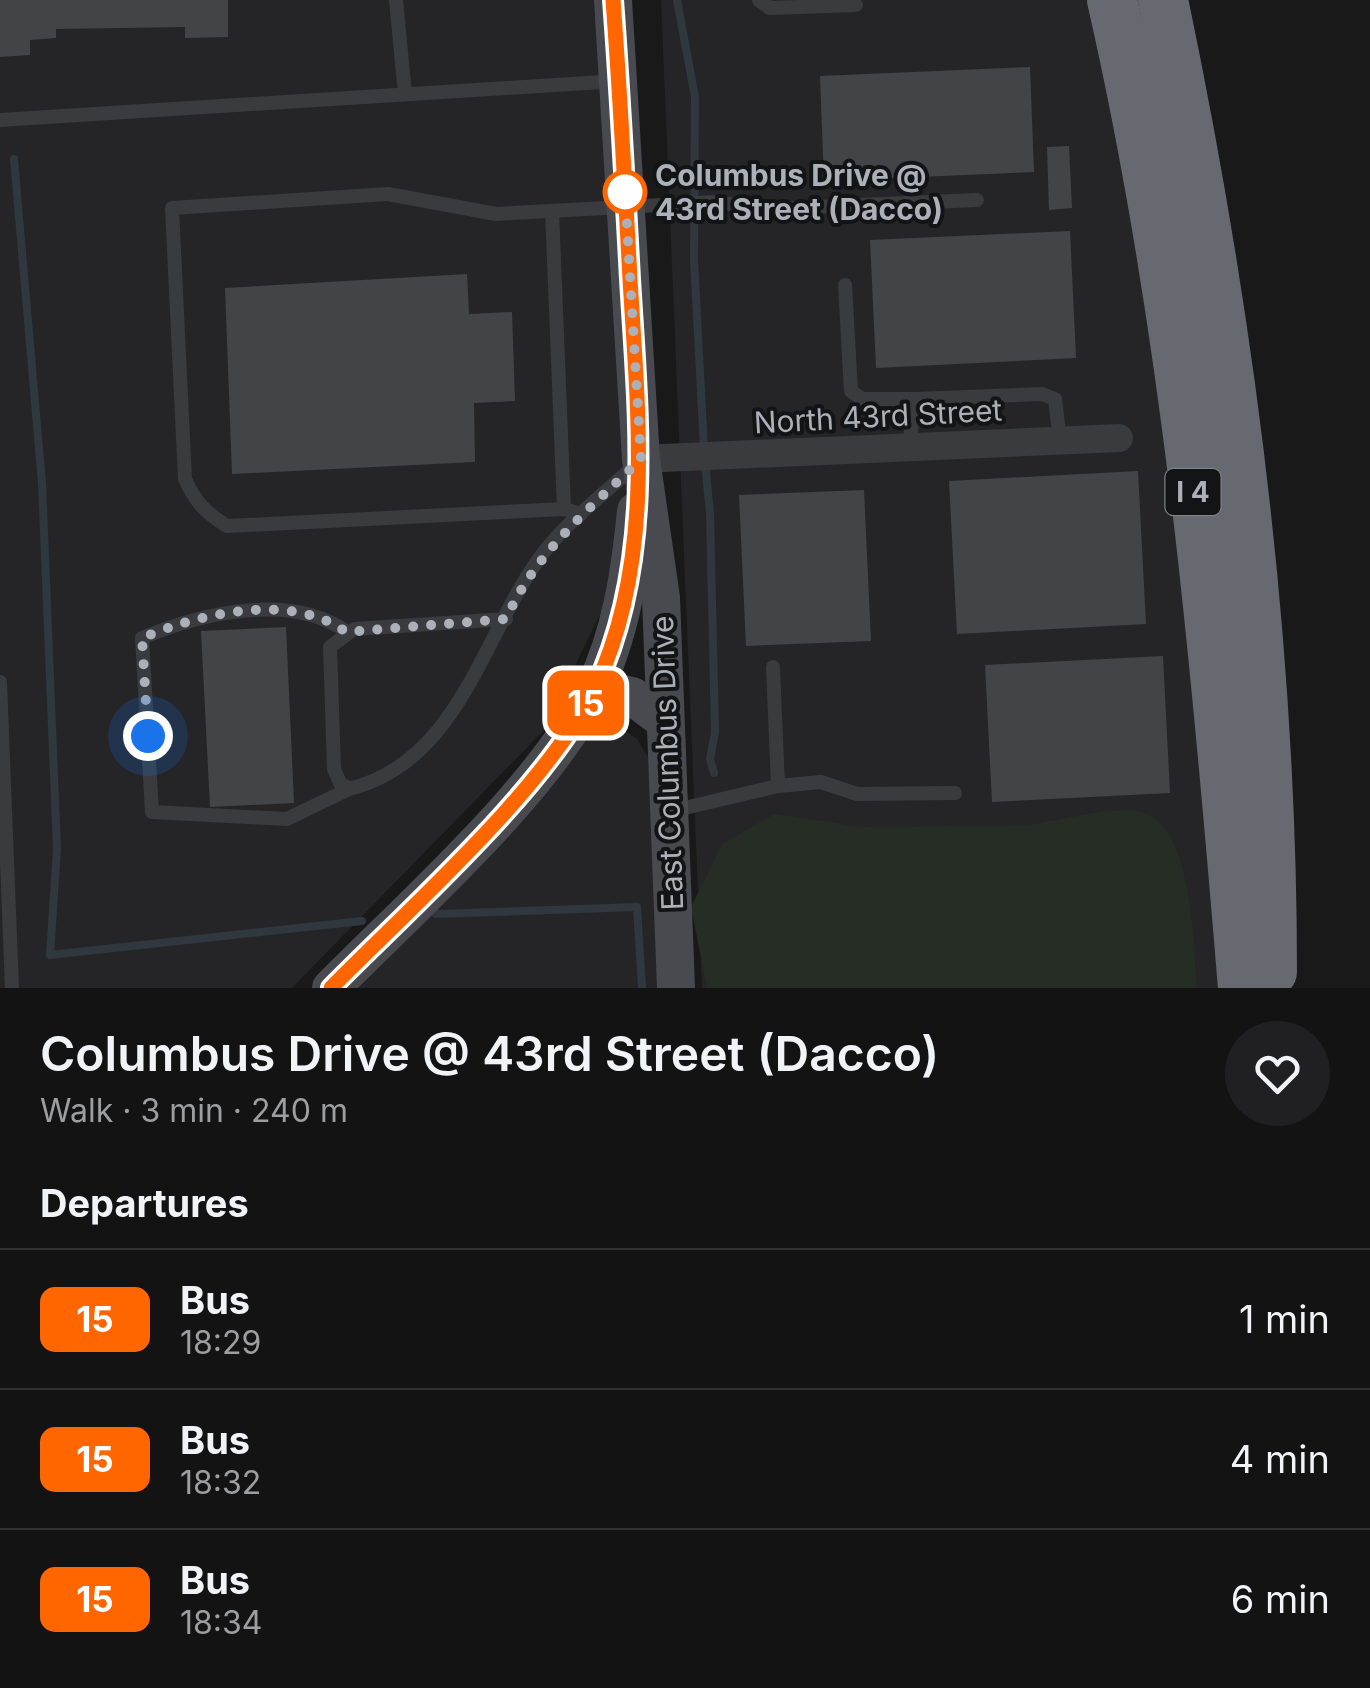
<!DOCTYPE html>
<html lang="en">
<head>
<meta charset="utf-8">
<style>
  body { margin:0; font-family:Inter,sans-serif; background:#202022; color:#f1f3f6; height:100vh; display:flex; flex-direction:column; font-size:38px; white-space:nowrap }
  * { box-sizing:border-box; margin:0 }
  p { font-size:32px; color:#9d9ea0 }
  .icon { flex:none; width:55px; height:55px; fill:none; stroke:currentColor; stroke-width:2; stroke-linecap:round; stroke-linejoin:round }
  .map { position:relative; height:988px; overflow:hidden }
  .drawer { display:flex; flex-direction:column; background:#131314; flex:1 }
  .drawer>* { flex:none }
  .badge { padding:0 20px; border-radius:15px; font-size:35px; line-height:65px }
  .you { position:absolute; width:50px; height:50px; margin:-25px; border:8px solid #fff; border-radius:50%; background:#1a73e8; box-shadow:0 0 0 15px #1a73e833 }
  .map>.badge { position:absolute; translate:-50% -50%; box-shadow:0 0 0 5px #fff }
  h2 { padding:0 40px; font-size:38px; line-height:90px }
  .round { display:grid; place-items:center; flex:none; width:105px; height:105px; border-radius:52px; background:#202022 }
  .overview { display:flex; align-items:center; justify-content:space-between; height:170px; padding:0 40px }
  h1 { font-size:48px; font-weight:600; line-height:75px }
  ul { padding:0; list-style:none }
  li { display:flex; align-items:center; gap:30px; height:140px; padding:0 40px; border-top:2px solid #323234 }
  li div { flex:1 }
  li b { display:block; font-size:38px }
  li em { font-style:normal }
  li .badge { min-width:110px; font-weight:700; text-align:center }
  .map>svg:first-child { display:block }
  .built { fill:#252527 }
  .green { fill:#252d25 }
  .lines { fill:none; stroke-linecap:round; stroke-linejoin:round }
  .stream { stroke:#2f383e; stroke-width:8 }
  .building { fill:#434447 }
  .service { stroke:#3a3b3f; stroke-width:14 }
  .minor { stroke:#3a3b3f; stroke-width:28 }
  .secondary { stroke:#484a4f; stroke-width:38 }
  .motorway { stroke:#666970; stroke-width:50 }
  .line-casing { stroke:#fff; stroke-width:22 }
  .line { stroke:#f60; stroke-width:15 }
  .walk { stroke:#acb0b9; stroke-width:10; stroke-dasharray:0 18 }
  .stop-dot { fill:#fff; stroke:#f60; stroke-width:5 }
  .labels { text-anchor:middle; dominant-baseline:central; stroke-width:8; stroke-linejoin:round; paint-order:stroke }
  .shield { fill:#131415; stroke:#7e8188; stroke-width:2.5 }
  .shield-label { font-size:28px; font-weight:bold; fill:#acb0b9 }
  .stop-label { font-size:30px; font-weight:bold; fill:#acb0b9; stroke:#131415; text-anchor:start }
  .street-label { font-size:30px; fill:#acb0b9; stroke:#131415 }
</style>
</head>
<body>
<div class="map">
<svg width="1370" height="988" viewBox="0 0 1370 988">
  <rect width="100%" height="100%" fill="#19191a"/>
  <g class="built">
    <polygon points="0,0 599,0 631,467 604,606 544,730 292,988 0,988"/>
    <polygon points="661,0 1106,0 1248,988 702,988"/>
    <polygon points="606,727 623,729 637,739 648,757 662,988 350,988 591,733"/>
  </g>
  <path class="green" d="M1103,811C1115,811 1130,809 1142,812C1193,826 1193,944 1197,988H707L691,907L722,844L774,814L863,827L1029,825Z"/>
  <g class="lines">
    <g class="stream">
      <polyline points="677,0 695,97 694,260 704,448"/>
      <polyline points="14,159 42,483 57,849 50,955 362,921"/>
      <polyline points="705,462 710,514 715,732 710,759 714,773"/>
      <polyline points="436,914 637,907 642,988"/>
    </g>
  </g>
  <g class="building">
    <polygon points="0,0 228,0 228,37 185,38 185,27 56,29 56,38 30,40 30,55 0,57"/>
    <polygon points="1030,67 1034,172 824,181 820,76"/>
    <polygon points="1069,146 1072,208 1049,210 1047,147"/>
    <polygon points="1070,231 1076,358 876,368 870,240"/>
    <polygon points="467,274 469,314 512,312 515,401 474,403 475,462 232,474 225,288"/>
    <polygon points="1138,471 1146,624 957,634 949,481"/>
    <polygon points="864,490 871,641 746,646 739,495"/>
    <polygon points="286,627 294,803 210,807 201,631"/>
    <polygon points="1163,656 1170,793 992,802 985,665"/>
  </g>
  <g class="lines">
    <g class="service">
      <polyline points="396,0 405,94"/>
      <polyline points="759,0 770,8 856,5"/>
      <polyline points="0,120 618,81"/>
      <polyline points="552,211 564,509"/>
      <polyline points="845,285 851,391 862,399 915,399"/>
      <polyline points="909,447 915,399 1042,394 1055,399 1060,441"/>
      <path d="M581,514L564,509L227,526C206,513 195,502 185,479L172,208L388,194L496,214L716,202L765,209L977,200"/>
      <path d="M506,619L354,629L330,647L334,769L340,783L349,789C458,762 481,640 538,560C565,522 604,495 637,463"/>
      <path d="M347,632C291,592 201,613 142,638L152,812L287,819L349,789"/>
      <polyline points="0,682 12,988"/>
      <polyline points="778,786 821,782 857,794 955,793"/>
      <polyline points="672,811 778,786 773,667"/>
    </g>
    <polyline class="minor" points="641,459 1119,438"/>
    <g class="secondary">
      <polyline points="613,0 641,459 661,598 676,988"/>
      <polyline points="595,688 632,696 664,720"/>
      <path d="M331,988C412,906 544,790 594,689C621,634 630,572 636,511"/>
    </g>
    <g class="motorway">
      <path d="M1112,0C1186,323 1216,658 1243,988"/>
      <path d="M1163,0C1230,320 1272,644 1272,972"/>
    </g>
  </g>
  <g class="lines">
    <g class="line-casing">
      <path id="line" d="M331,988C411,907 547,787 595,688C655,561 638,415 630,279C625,186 620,93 613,0"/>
    </g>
    <use href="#line" class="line"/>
    <path class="walk" d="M148,736L142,638C201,613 291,592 346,632L506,619C537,550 589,510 641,459L625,192"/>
  </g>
  <circle class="stop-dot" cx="625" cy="192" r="20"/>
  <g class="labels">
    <rect class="shield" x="1165.5" y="469" width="55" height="46" rx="8"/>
    <g class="shield-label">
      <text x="1193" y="492">I 4</text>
    </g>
    <g class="stop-label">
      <text x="655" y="175">Columbus Drive @<tspan x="655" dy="34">43rd Street (Dacco)</tspan></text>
    </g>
    <g class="street-label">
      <text transform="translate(878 416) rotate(-3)">North 43rd Street</text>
      <text transform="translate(667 763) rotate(-92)">East Columbus Drive</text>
    </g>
  </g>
</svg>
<div class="you" style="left:148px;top:736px"></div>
<b class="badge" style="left:586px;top:703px;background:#f60;color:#fff">15</b>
</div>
<section class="drawer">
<div class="overview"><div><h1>Columbus Drive @ 43rd Street (Dacco)</h1><p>Walk · 3 min · 240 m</p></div><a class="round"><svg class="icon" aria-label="heart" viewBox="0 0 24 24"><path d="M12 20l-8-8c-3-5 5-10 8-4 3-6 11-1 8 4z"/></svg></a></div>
<h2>Departures</h2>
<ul>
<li><span class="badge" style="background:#f60;color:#fff">15</span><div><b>Bus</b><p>18:29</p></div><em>1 min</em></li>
<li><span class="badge" style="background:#f60;color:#fff">15</span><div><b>Bus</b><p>18:32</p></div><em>4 min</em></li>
<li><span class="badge" style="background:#f60;color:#fff">15</span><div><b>Bus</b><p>18:34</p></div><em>6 min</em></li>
</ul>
</section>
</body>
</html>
